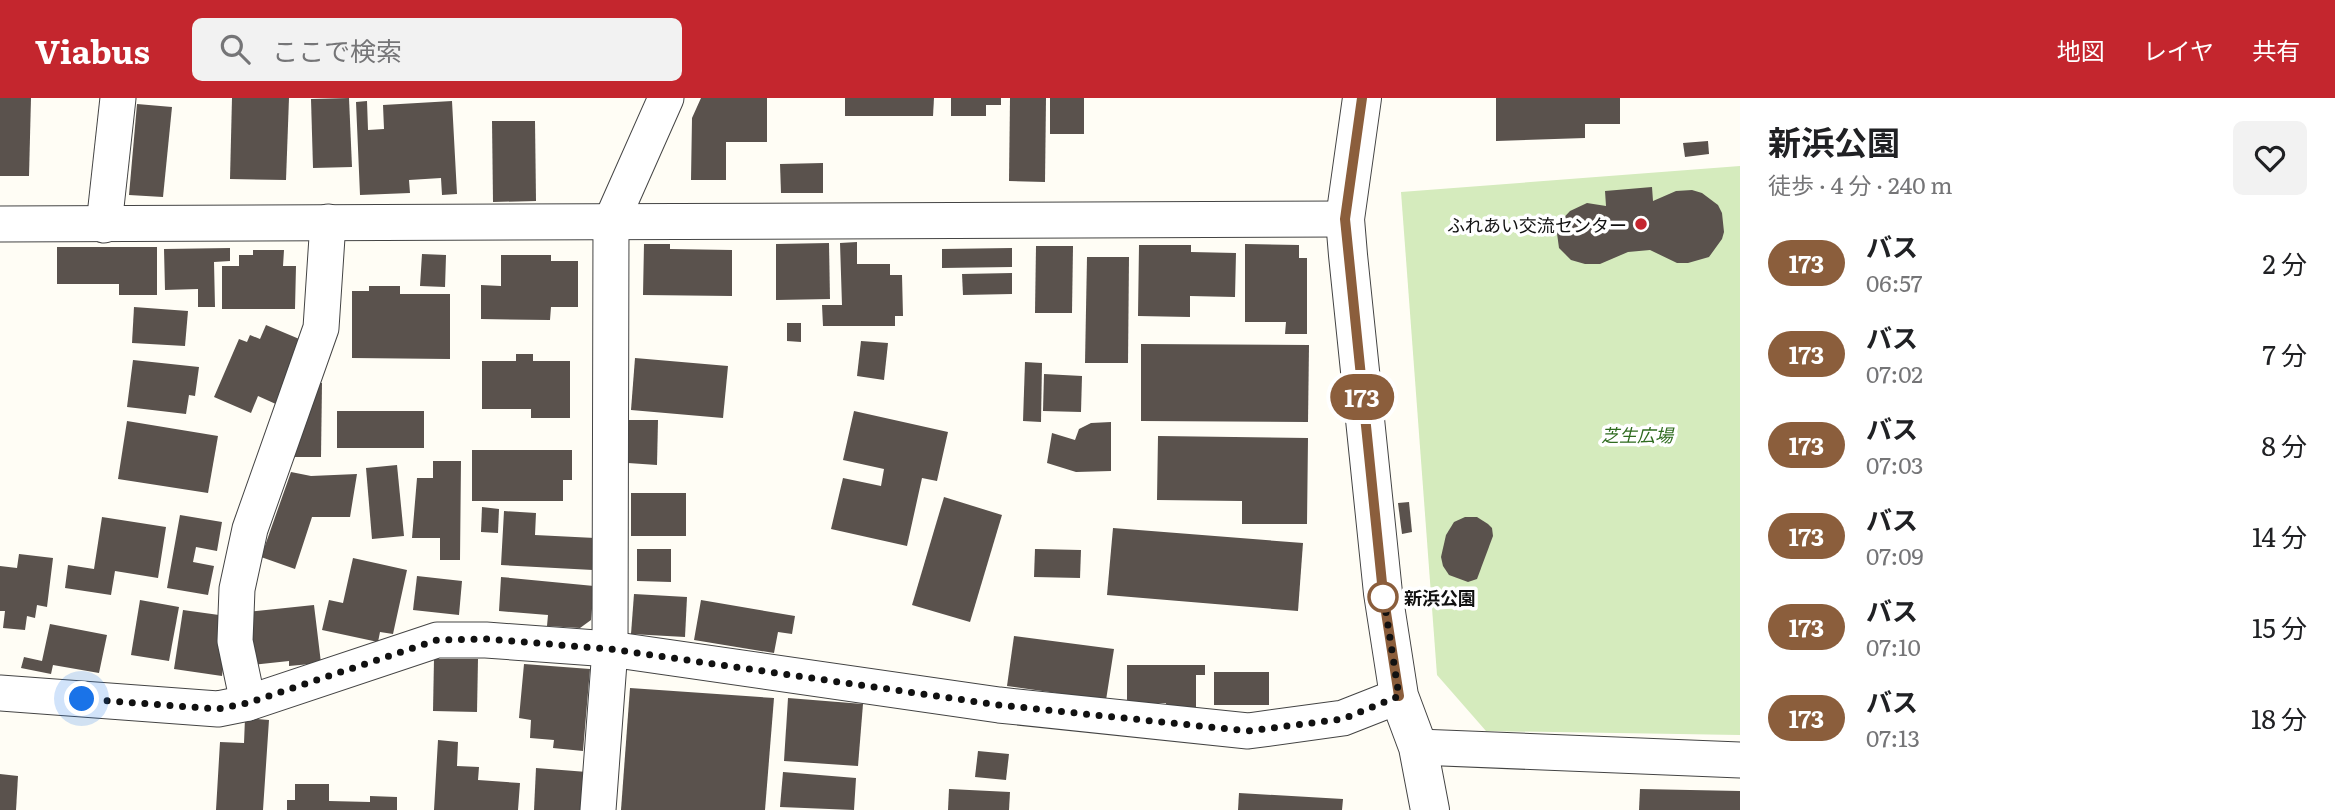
<!DOCTYPE html>
<html lang="ja">
<head>
<meta charset="utf-8">
<style>
  body { margin:0; font-family:Literata,"Noto Sans JP",serif; background:#f2f2f2; color:#202124; height:100vh; display:flex; flex-direction:column; font-size:26px; white-space:nowrap }
  * { box-sizing:border-box; margin:0 }
  p { font-size:23px; color:#757577 }
  .icon { flex:none; width:38px; height:38px; fill:none; stroke:currentColor; stroke-width:2; stroke-linecap:round; stroke-linejoin:round }
  .map { position:relative; flex:1; overflow:hidden }
  .side { display:flex; flex-direction:column; background:#fff; width:595px }
  .side>* { flex:none }
  .badge { padding:0 14px; border-radius:23px; font-size:24px; line-height:46px }
  .you { position:absolute; width:35px; height:35px; margin:-18px; border:5px solid #fff; border-radius:50%; background:#1a73e8; box-shadow:0 0 0 10px #1a73e833 }
  .map>.badge { position:absolute; translate:-50% -50%; box-shadow:0 0 0 4px #fff }
  .round { display:grid; place-items:center; flex:none; width:74px; height:74px; border-radius:10px; background:#f2f2f2 }
  .overview { display:flex; align-items:center; justify-content:space-between; height:119px; padding:0 28px }
  h1 { font-size:33px; font-weight:700; line-height:52px }
  ul { padding:0; list-style:none }
  li { display:flex; align-items:center; gap:21px; height:91px; padding:0 28px }
  li div { flex:1 }
  li b { display:block; font-size:26px }
  li em { font-style:normal }
  li .badge { min-width:77px; font-weight:700; text-align:center }
  header { display:flex; align-items:center; gap:42px; box-sizing:border-box; height:98px; padding:0 35px; background:#c4262e; color:#fff }
  header strong { font-size:33px }
  nav { display:flex; gap:38px; margin-inline-start:auto; font-size:24px }
  .search { width:490px; height:63px; background:#f2f2f2; display:flex; align-items:center; gap:18px; box-sizing:border-box; padding:0 24px; border-radius:10px; color:#757577; font-size:26px }
  main { display:flex; flex:1; min-height:0 }
  .map>svg:first-child { display:block }
  .green { fill:#d5ebbd }
  .building { fill:#5a524d }
  .lines { fill:none; stroke-linecap:round; stroke-linejoin:round }
  .minor-casing { stroke:#444; stroke-width:37 }
  .tertiary-casing { stroke:#444; stroke-width:40 }
  .minor { stroke:#fff; stroke-width:35 }
  .tertiary { stroke:#fff; stroke-width:38 }
  .line-casing { stroke:#fff; stroke-width:16 }
  .line { stroke:#8b5e3c; stroke-width:10 }
  .walk { stroke:#111; stroke-width:7; stroke-dasharray:0 12.6 }
  .poi-dot { fill:#c4262e; stroke:#fff; stroke-width:2.5 }
  .stop-dot { fill:#fff; stroke:#8b5e3c; stroke-width:3.5 }
  .labels { text-anchor:middle; dominant-baseline:central; stroke-width:7; stroke-linejoin:round; paint-order:stroke }
  .poi-label { font-size:18px; fill:#111; stroke:#fff; text-anchor:end }
  .park-label { font-size:18px; font-style:italic; fill:#2f6b1f; stroke:#fff }
  .stop-label { font-size:18px; font-weight:bold; fill:#111; stroke:#fff; text-anchor:start }
</style>
</head>
<body>
<header>
<strong>Viabus</strong>
<div class="search"><svg class="icon" aria-label="search" viewBox="0 0 24 24"><circle cx="10" cy="10" r="6"/><path d="M15 15l6 6"/></svg>ここで検索</div>
<nav><a>地図</a><a>レイヤ</a><a>共有</a></nav>
</header>
<main>
<div class="map">
<svg width="1740" height="712" viewBox="0 0 1740 712">
  <rect width="100%" height="100%" fill="#fffdf5"/>
  <polygon class="green" points="1740,68 1740,637 1486,633 1437,577 1401,94"/>
  <g class="building">
    <polygon points="0,0 31,0 29,78 0,78"/>
    <polygon points="232,0 289,0 286,82 230,81"/>
    <polygon points="349,0 352,69 313,70 311,1"/>
    <polygon points="701,0 767,0 767,44 726,44 726,82 691,82 692,20"/>
    <polygon points="845,0 934,0 933,18 845,18"/>
    <polygon points="951,0 1001,0 1001,7 986,7 986,18 951,18"/>
    <polygon points="1010,0 1046,0 1045,84 1009,83"/>
    <rect x="1050" y="0" width="34" height="36"/>
    <polygon points="1496,0 1620,0 1620,26 1585,26 1585,40 1496,43"/>
    <polygon points="367,3 368,32 384,31 383,7 452,3 457,96 442,97 441,80 409,82 410,95 360,97 356,4"/>
    <polygon points="137,6 172,9 163,99 129,97"/>
    <polygon points="492,23 535,23 536,103 493,104"/>
    <polygon points="1708,43 1709,56 1685,59 1683,45"/>
    <polygon points="823,65 823,95 781,95 780,66"/>
    <polygon points="1652,89 1653,103 1676,93 1692,92 1702,95 1718,107 1722,115 1724,134 1722,141 1709,159 1688,165 1677,165 1650,152 1628,154 1600,166 1585,166 1571,162 1559,150 1556,128 1570,113 1587,105 1606,108 1605,93"/>
    <polygon points="857,144 857,166 890,166 890,177 902,177 903,218 895,218 895,228 823,228 822,207 842,207 840,145"/>
    <polygon points="829,145 830,201 776,202 776,146"/>
    <polygon points="644,146 670,146 670,151 732,152 732,198 643,197"/>
    <polygon points="1245,146 1299,147 1299,160 1307,160 1307,236 1285,236 1286,224 1245,224"/>
    <polygon points="1139,147 1191,147 1191,154 1236,155 1235,199 1190,198 1190,219 1138,218"/>
    <polygon points="1036,148 1073,148 1072,215 1035,215"/>
    <polygon points="57,149 157,149 157,197 119,197 119,186 57,186"/>
    <polygon points="230,150 230,163 214,164 215,209 198,209 198,191 165,192 164,151"/>
    <polygon points="1012,150 1012,169 942,170 942,151"/>
    <polygon points="253,152 284,152 283,168 296,168 295,211 222,211 222,168 239,168 239,157 253,157"/>
    <polygon points="422,156 446,157 445,189 420,188"/>
    <polygon points="501,157 551,157 551,163 578,163 578,209 551,209 550,222 481,221 481,187 501,188"/>
    <polygon points="1087,159 1129,159 1128,265 1085,265"/>
    <polygon points="1012,175 1012,196 963,197 962,176"/>
    <polygon points="369,188 400,188 400,196 450,196 450,261 352,260 352,193 369,193"/>
    <polygon points="134,209 188,213 185,248 132,245"/>
    <polygon points="787,225 801,225 801,244 787,243"/>
    <polygon points="266,227 304,243 278,307 258,298 251,315 214,299 239,241 247,244 250,237 260,241"/>
    <polygon points="861,243 888,245 884,282 857,278"/>
    <polygon points="1141,246 1309,247 1308,324 1141,323"/>
    <polygon points="516,256 533,256 533,263 570,263 570,320 531,320 531,311 482,311 482,263 516,263"/>
    <polygon points="635,260 728,268 723,320 631,312"/>
    <polygon points="133,262 199,269 195,298 189,297 186,316 127,309"/>
    <polygon points="1025,264 1042,265 1041,324 1023,323"/>
    <polygon points="1044,276 1082,278 1081,314 1043,313"/>
    <polygon points="313,284 322,285 321,359 286,359"/>
    <rect x="337" y="313" width="87" height="37"/>
    <polygon points="854,313 948,334 937,383 922,380 907,448 831,431 843,380 881,388 884,371 843,362"/>
    <polygon points="629,322 658,322 657,367 628,365"/>
    <polygon points="127,323 218,338 208,395 118,381"/>
    <polygon points="1111,324 1111,373 1076,374 1047,365 1052,335 1075,342 1079,331 1091,325"/>
    <polygon points="1158,338 1308,340 1307,426 1242,426 1242,403 1157,402"/>
    <polygon points="472,352 572,352 572,382 563,382 563,403 472,403"/>
    <polygon points="433,363 461,363 460,462 440,462 440,440 412,440 417,380 433,380"/>
    <polygon points="397,367 404,438 372,441 366,370"/>
    <polygon points="291,374 311,378 357,376 350,419 312,419 295,471 261,459"/>
    <rect x="631" y="395" width="55" height="43"/>
    <polygon points="944,399 1002,417 970,524 912,507"/>
    <polygon points="1409,404 1412,434 1402,436 1398,405"/>
    <polygon points="482,409 499,411 498,435 481,434"/>
    <polygon points="504,413 536,415 535,437 595,440 593,472 501,467"/>
    <polygon points="180,417 222,424 217,453 196,449 193,464 214,468 208,497 167,490"/>
    <polygon points="102,419 166,429 158,480 115,473 111,497 65,490 68,467 94,471"/>
    <polygon points="1465,419 1477,419 1488,426 1492,430 1493,438 1477,481 1468,484 1449,477 1443,468 1441,459 1446,437 1454,424"/>
    <polygon points="1113,430 1303,445 1298,513 1107,497"/>
    <polygon points="637,451 671,451 671,484 637,483"/>
    <polygon points="1035,451 1081,452 1080,480 1034,479"/>
    <polygon points="19,456 53,460 47,509 37,507 35,520 27,518 25,532 3,530 5,513 0,513 0,468 17,470"/>
    <polygon points="353,460 407,472 393,536 380,534 378,544 322,532 329,502 343,505"/>
    <polygon points="417,478 462,483 459,517 413,512"/>
    <polygon points="501,479 594,488 591,522 580,530 547,528 548,517 499,513"/>
    <polygon points="634,496 687,499 685,539 631,536"/>
    <polygon points="140,502 179,509 169,563 131,557"/>
    <polygon points="701,502 795,518 792,536 778,534 774,555 694,542"/>
    <polygon points="314,507 321,565 289,568 289,563 252,567 247,514"/>
    <polygon points="183,512 219,517 225,555 222,578 174,571"/>
    <polygon points="50,526 107,537 99,575 53,567 51,576 21,570 24,559 42,563"/>
    <polygon points="1014,538 1114,551 1106,602 1007,588"/>
    <polygon points="434,561 478,561 477,614 433,613"/>
    <polygon points="524,566 590,571 583,653 553,650 554,642 530,640 531,622 519,620"/>
    <polygon points="1127,567 1205,567 1205,577 1196,577 1196,613 1166,613 1166,605 1127,605"/>
    <rect x="1214" y="574" width="55" height="33"/>
    <polygon points="630,590 774,600 765,712 621,712"/>
    <polygon points="788,600 863,606 858,668 784,663"/>
    <polygon points="245,620 269,622 263,712 216,712 220,644 244,645"/>
    <polygon points="438,642 458,644 457,668 479,669 478,682 520,685 518,712 434,712"/>
    <polygon points="978,653 1009,656 1006,682 975,679"/>
    <polygon points="536,670 587,674 585,712 534,712"/>
    <polygon points="783,674 856,680 854,712 780,709"/>
    <polygon points="0,676 18,678 16,712 0,712"/>
    <polygon points="295,686 329,686 329,703 370,704 370,698 397,699 397,712 287,712 287,702 295,702"/>
    <polygon points="949,691 1010,694 1009,712 948,712"/>
    <polygon points="1640,691 1740,693 1740,712 1639,712"/>
    <polygon points="1239,695 1343,701 1342,712 1238,712"/>
  </g>
  <g class="lines">
    <g class="minor-casing">
      <g id="minor">
        <polyline points="0,126 1345,121"/>
        <polyline points="104,127 118,0"/>
        <polyline points="0,595 218,611 248,605 437,542 486,542 610,551 999,607 1248,633 1343,620 1399,598"/>
        <polyline points="248,605 235,543 237,491 250,431 321,230 328,124"/>
        <polyline points="1418,649 1740,662"/>
        <polyline points="598,712 610,551 611,124 666,0"/>
      </g>
    </g>
    <g class="tertiary-casing">
      <polyline id="tertiary" points="1362,0 1345,121 1348,157 1383,495 1399,598 1418,649 1430,712"/>
    </g>
    <use href="#minor" class="minor"/>
    <use href="#tertiary" class="tertiary"/>
  </g>
  <g class="lines">
    <g class="line-casing">
      <polyline id="line" points="1362,0 1345,121 1383,495 1399,598"/>
    </g>
    <use href="#line" class="line"/>
    <polyline class="walk" points="82,601 218,611 248,605 437,542 486,541 610,551 999,607 1248,633 1343,621 1399,598 1383,495 1383,499"/>
  </g>
  <circle class="poi-dot" cx="1641" cy="126" r="7"/>
  <circle class="stop-dot" cx="1383" cy="499" r="14"/>
  <g class="labels">
    <g class="poi-label">
      <text x="1627" y="126">ふれあい交流センター</text>
    </g>
    <g class="park-label">
      <text x="1637" y="336">芝生広場</text>
    </g>
    <g class="stop-label">
      <text x="1404" y="499">新浜公園</text>
    </g>
  </g>
</svg>
<div class="you" style="left:82px;top:601px"></div>
<b class="badge" style="left:1362px;top:299px;background:#8b5e3c;color:#fff">173</b>
</div>
<section class="side">
<div class="overview"><div><h1>新浜公園</h1><p>徒歩 · 4 分 · 240 m</p></div><a class="round"><svg class="icon" aria-label="heart" viewBox="0 0 24 24"><path d="M12 20l-8-8c-3-5 5-10 8-4 3-6 11-1 8 4z"/></svg></a></div>
<ul>
<li><span class="badge" style="background:#8b5e3c;color:#fff">173</span><div><b>バス</b><p>06:57</p></div><em>2 分</em></li>
<li><span class="badge" style="background:#8b5e3c;color:#fff">173</span><div><b>バス</b><p>07:02</p></div><em>7 分</em></li>
<li><span class="badge" style="background:#8b5e3c;color:#fff">173</span><div><b>バス</b><p>07:03</p></div><em>8 分</em></li>
<li><span class="badge" style="background:#8b5e3c;color:#fff">173</span><div><b>バス</b><p>07:09</p></div><em>14 分</em></li>
<li><span class="badge" style="background:#8b5e3c;color:#fff">173</span><div><b>バス</b><p>07:10</p></div><em>15 分</em></li>
<li><span class="badge" style="background:#8b5e3c;color:#fff">173</span><div><b>バス</b><p>07:13</p></div><em>18 分</em></li>
</ul>
</section>
</main>
</body>
</html>
